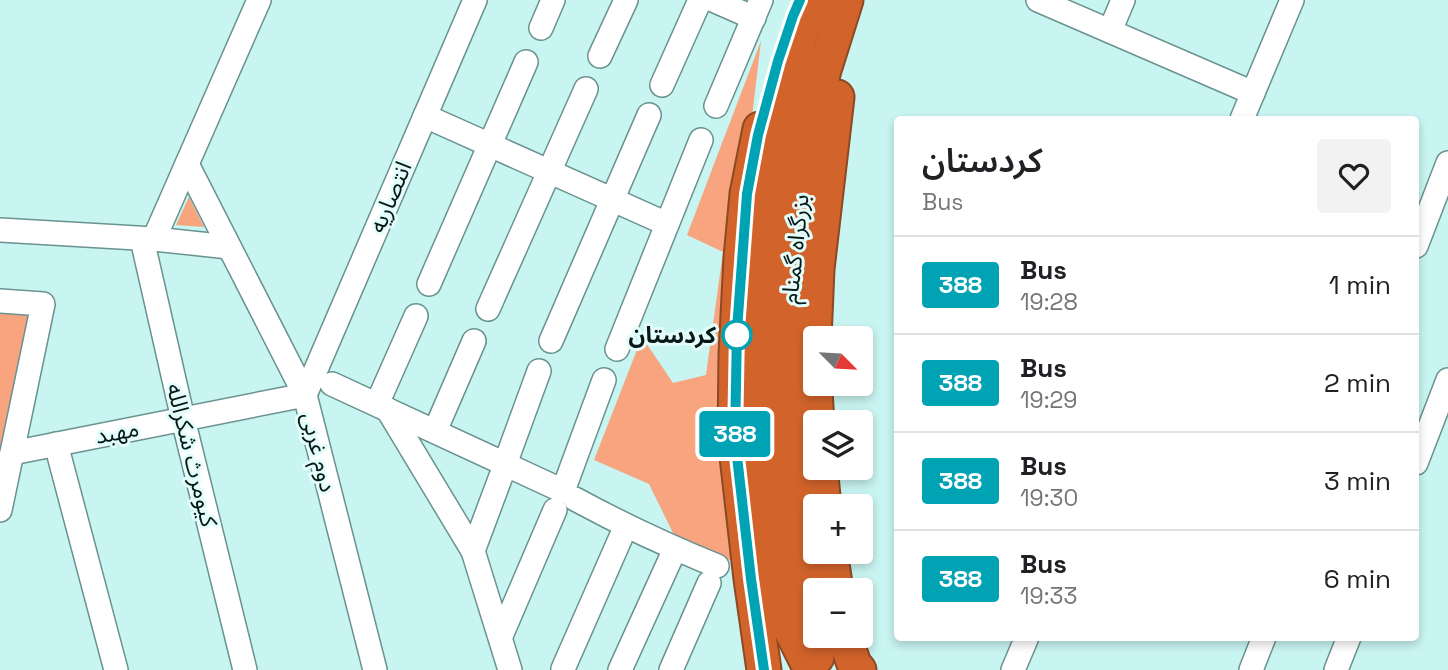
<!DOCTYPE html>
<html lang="en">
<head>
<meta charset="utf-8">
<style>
  body { margin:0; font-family:"Space Grotesk","Noto Sans Arabic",sans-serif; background:#f2f2f2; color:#202124; height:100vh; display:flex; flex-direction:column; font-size:26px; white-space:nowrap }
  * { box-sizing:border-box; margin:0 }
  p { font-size:23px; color:#757577 }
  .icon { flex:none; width:38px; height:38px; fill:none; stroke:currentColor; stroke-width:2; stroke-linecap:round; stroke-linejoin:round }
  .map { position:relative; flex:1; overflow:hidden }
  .sheet { position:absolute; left:894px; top:116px; width:525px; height:525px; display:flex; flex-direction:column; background:#fff; border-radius:7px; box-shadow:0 4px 10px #0003 }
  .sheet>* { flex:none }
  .badge { padding:0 14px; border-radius:5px; font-size:24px; line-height:46px }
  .needle { width:46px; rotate:114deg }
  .tools { position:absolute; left:803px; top:326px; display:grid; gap:14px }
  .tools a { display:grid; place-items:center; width:70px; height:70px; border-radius:7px; background:#fff; box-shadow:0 4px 10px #0003; font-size:35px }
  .map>.badge { position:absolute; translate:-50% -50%; box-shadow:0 0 0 4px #fff }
  .round { display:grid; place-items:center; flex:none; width:74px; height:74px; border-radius:7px; background:#f2f2f2 }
  .headline { display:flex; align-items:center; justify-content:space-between; height:119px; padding:0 28px }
  h1 { font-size:33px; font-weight:600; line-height:52px }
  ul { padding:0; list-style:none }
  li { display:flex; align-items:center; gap:21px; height:98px; padding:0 28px; border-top:2px solid #e0e0e0 }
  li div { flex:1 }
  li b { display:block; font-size:26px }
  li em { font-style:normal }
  li .badge { min-width:77px; font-weight:700; text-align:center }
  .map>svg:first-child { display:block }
  .green { fill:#f7a47f }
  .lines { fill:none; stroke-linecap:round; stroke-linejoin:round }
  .minor-casing { stroke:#699290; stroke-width:26 }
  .highway-casing { stroke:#8b4924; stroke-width:37 }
  .minor { stroke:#fff; stroke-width:23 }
  .highway { stroke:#d2642b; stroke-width:33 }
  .line-casing { stroke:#fff; stroke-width:16 }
  .line { stroke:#00a3b4; stroke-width:10 }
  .stop-dot { fill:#fff; stroke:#00a3b4; stroke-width:3.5 }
  .labels { text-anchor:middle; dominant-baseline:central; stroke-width:6; stroke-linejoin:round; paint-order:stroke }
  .street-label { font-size:23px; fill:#071817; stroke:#e3fdfb }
  .stop-label { font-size:23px; font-weight:bold; fill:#071817; stroke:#e3fdfb; text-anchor:end }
</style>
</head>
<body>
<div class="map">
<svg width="1448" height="670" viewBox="0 0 1448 670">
  <rect width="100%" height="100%" fill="#c8f4f1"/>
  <g class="green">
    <polygon points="761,41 747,158 736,563 674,535 649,484 594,460 642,337 673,383 706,375 723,252 687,235"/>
    <polygon points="189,197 204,227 176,225"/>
    <polygon points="0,304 39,307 0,493"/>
  </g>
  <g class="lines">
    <g class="minor-casing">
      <g id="minor">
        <polyline points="713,0 754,18"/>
        <polyline points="1038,0 1253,93"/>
        <polyline points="541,28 553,0"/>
        <polyline points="1110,31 1123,0"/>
        <polyline points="600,56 626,0"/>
        <polyline points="662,85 700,0"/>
        <polyline points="716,106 761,0"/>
        <polyline points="425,116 667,224"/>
        <polyline points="1242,119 1292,0"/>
        <polyline points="187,164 305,395 375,670"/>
        <polyline points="0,230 154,239 229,247"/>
        <polyline points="142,239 183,419 245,670"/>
        <polyline points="154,239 259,0"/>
        <polyline points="1416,246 1448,163"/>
        <polyline points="429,284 526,62"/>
        <polyline points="0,301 43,304 0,510"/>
        <polyline points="488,309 586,89"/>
        <polyline points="551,341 649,115"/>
        <polyline points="617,349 701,140"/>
        <polyline points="332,384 563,491 604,380"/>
        <polyline points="305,395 475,0"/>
        <polyline points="377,404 416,316"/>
        <polyline points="388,410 473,551 510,670"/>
        <polyline points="435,431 474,341"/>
        <polyline points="56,444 116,670"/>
        <polyline points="12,453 305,395"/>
        <polyline points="1416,463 1448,380"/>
        <polyline points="505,464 539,371"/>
        <path d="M575,499C621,524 668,546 717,566"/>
        <polyline points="473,551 501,476"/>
        <polyline points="501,636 555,510"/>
        <polyline points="563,669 621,537"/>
        <polyline points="620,670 675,549"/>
        <polyline points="671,670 709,583"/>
        <polyline points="1013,670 1027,637"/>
        <polyline points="1251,670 1264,637"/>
        <polyline points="1336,670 1349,637"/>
      </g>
    </g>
    <g class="highway-casing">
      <g id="highway">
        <polyline points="760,129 747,194 741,258 736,354 735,439 751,579 764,670"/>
        <polyline points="817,422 813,362 817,269 837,97"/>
        <polyline points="820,467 824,506"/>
        <polyline points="830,551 836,590"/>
        <polyline points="844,635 854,664 859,670"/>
        <polyline points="817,657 788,438 790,264 807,141 824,70 846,0"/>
        <polyline points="811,670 790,628 781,592 761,438 759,344 763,272 779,130 787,90 800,36 813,0"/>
      </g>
    </g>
    <use href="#minor" class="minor"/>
    <use href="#highway" class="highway"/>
  </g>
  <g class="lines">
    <g class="line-casing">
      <polyline id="line" points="764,670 751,579 735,439 737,330 747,194 758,135 778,61 793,16 800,0"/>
    </g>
    <use href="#line" class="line"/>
  </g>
  <circle class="stop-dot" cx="737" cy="335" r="14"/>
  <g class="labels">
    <g class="street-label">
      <text transform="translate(390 197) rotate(-67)">انتصاریه</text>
      <text transform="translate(795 249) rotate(-84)">بزرگراه گمنام</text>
      <text transform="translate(117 432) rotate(-11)">مهبد</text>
      <text transform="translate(319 452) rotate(76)">دوم غربی</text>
      <text transform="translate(192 455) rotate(76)">کیومرث شکرالله</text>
    </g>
    <g class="stop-label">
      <text x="716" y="335">کردستان</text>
    </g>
  </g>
</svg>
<div class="tools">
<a><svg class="needle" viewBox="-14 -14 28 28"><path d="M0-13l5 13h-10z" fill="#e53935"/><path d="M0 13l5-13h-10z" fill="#757577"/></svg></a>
<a><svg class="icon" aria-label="layers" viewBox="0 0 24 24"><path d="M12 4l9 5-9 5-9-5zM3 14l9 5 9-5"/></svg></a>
<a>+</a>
<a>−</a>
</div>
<b class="badge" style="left:735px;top:434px;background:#00a3b4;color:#fff">388</b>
<section class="sheet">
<div class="headline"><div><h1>کردستان</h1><p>Bus</p></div><a class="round"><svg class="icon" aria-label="heart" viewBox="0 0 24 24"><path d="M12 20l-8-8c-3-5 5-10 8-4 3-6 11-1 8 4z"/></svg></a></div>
<ul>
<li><span class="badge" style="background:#00a3b4;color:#fff">388</span><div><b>Bus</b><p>19:28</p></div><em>1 min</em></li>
<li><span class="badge" style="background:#00a3b4;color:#fff">388</span><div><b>Bus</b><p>19:29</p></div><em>2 min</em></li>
<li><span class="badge" style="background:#00a3b4;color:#fff">388</span><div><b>Bus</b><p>19:30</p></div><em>3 min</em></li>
<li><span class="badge" style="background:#00a3b4;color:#fff">388</span><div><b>Bus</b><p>19:33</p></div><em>6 min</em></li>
</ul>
</section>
</div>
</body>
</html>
